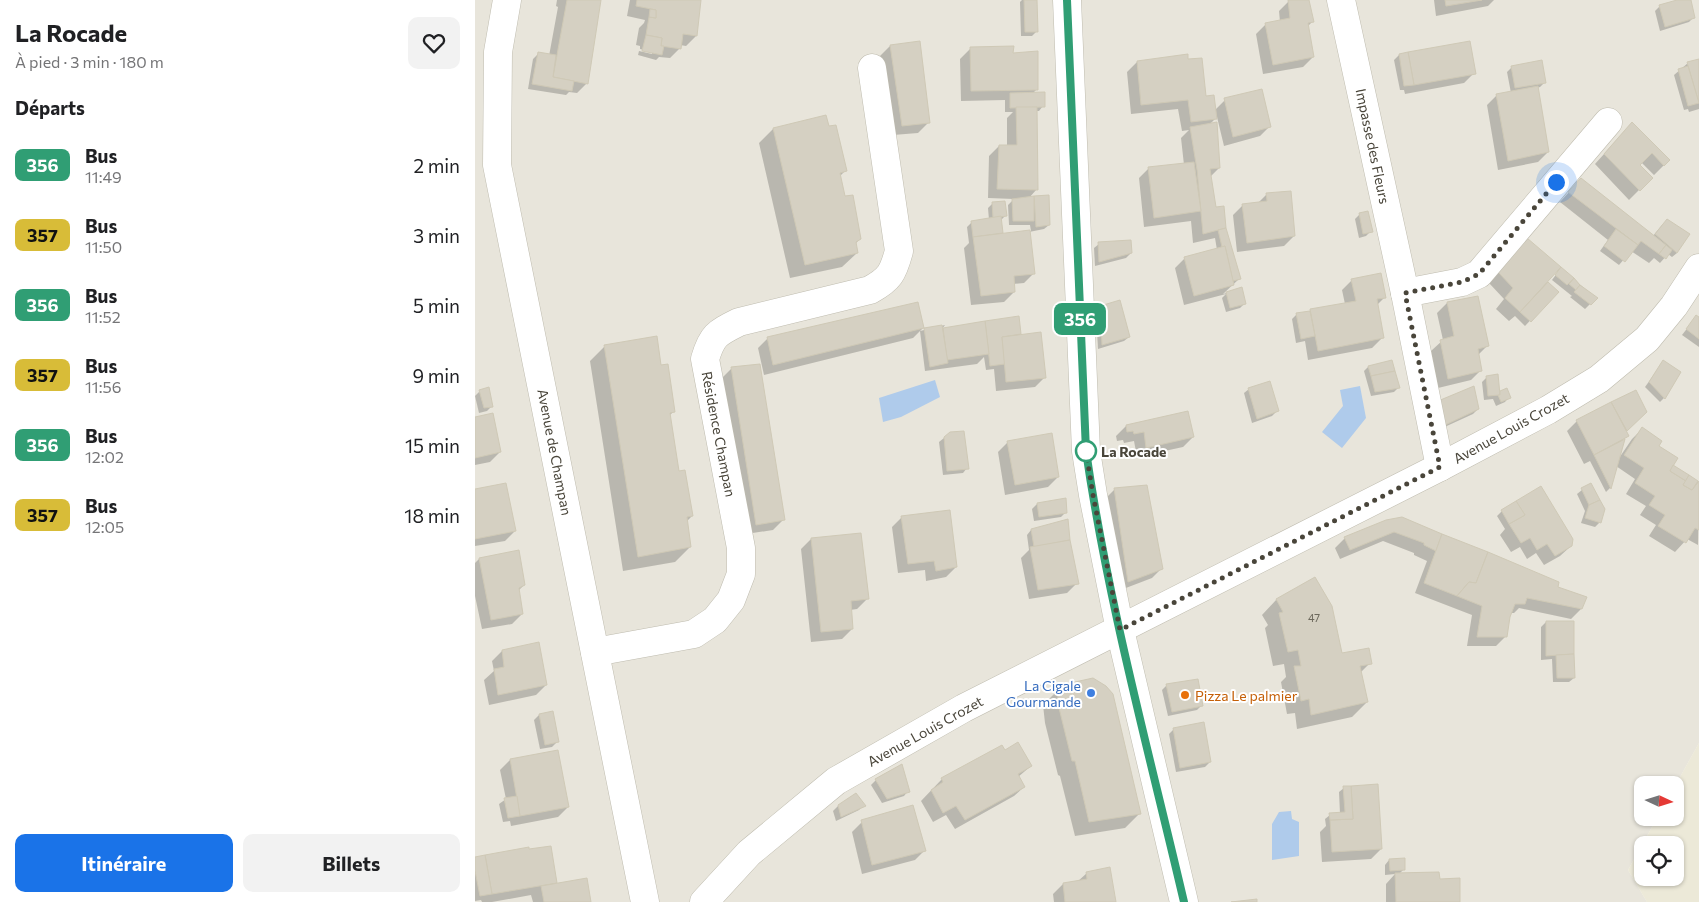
<!DOCTYPE html>
<html lang="fr">
<head>
<meta charset="utf-8">
<style>
  body { margin:0; font-family:Commissioner,sans-serif; background:#f2f2f2; color:#202124; height:100vh; display:flex; flex-direction:column; font-size:19px; white-space:nowrap }
  * { box-sizing:border-box; margin:0 }
  p { font-size:16px; color:#757577 }
  .icon { flex:none; width:28px; height:28px; fill:none; stroke:currentColor; stroke-width:2; stroke-linecap:round; stroke-linejoin:round }
  .map { position:relative; flex:1; overflow:hidden }
  .sheet { display:flex; flex-direction:column; background:#fff; width:475px }
  .sheet>* { flex:none }
  .badge { padding:0 10px; border-radius:8px; font-size:18px; line-height:32px }
  .needle { width:32px; rotate:94deg }
  .tools { position:absolute; left:1159px; top:776px; display:grid; gap:10px }
  .tools a { display:grid; place-items:center; width:50px; height:50px; border-radius:10px; background:#fff; box-shadow:0 1px 4px #0004; font-size:25px }
  .you { position:absolute; width:25px; height:25px; margin:-12px; border:4px solid #fff; border-radius:50%; background:#1a73e8; box-shadow:0 0 0 8px #1a73e833 }
  .map>.badge { position:absolute; translate:-50% -50%; box-shadow:0 0 0 2px #fff }
  h2 { padding:0 15px; font-size:19px; line-height:45px }
  .round { display:grid; place-items:center; flex:none; width:52px; height:52px; border-radius:10px; background:#f2f2f2 }
  .overview { display:flex; align-items:center; justify-content:space-between; height:85px; padding:0 15px }
  h1 { font-size:24px; font-weight:700; line-height:38px }
  .action { display:flex; gap:10px; margin-top:auto; padding:10px 15px }
  .action a { flex:1; height:58px; border-radius:10px; background:#1a73e8; color:#fff; font-size:20px; font-weight:700; line-height:58px; text-align:center }
  .action a+a { background:#f2f2f2; color:#202124 }
  ul { padding:0; list-style:none }
  li { display:flex; align-items:center; gap:15px; height:70px; padding:0 15px }
  li div { flex:1 }
  li b { display:block; font-size:19px }
  li em { font-style:normal }
  li .badge { min-width:55px; font-weight:700; text-align:center }
  main { display:flex; flex:1; min-height:0 }
  .map>svg:first-child { display:block }
  .residential { fill:#e8e5db }
  .education { fill:#ece9d8; fill-rule:evenodd }
  .water { fill:#afcbeb }
  .shadow { fill:#0003 }
  .building { fill:#d5d0c2; stroke:#cfc9b6 }
  .lines { fill:none; stroke-linecap:round; stroke-linejoin:round }
  .minor-casing { stroke:#bfbcaf; stroke-width:29 }
  .tertiary-casing { stroke:#bfbcaf; stroke-width:29 }
  .minor { stroke:#fff; stroke-width:28 }
  .tertiary { stroke:#fff; stroke-width:28 }
  .line-casing { stroke:#fff; stroke-width:11 }
  .line { stroke:#309e74; stroke-width:8 }
  .walk { stroke:#49453a; stroke-width:5; stroke-dasharray:0 9 }
  .stop-dot { fill:#fff; stroke:#309e74; stroke-width:2.5 }
  .shop-dot { fill:#3f7fe0; stroke:#fff; stroke-width:2 }
  .food-dot { fill:#e8710a; stroke:#fff; stroke-width:2 }
  .labels { text-anchor:middle; dominant-baseline:central; stroke-width:4; stroke-linejoin:round; paint-order:stroke }
  .number-label { font-size:11px; fill:#6c685c }
  .street-label { font-size:14px; fill:#49453a; stroke:#fff }
  .stop-label { font-size:14px; font-weight:bold; fill:#49453a; stroke:#fff; text-anchor:start }
  .shop-label { font-size:14px; fill:#366cbe; stroke:#fff; text-anchor:end }
  .food-label { font-size:14px; fill:#c56008; stroke:#fff; text-anchor:start }
</style>
</head>
<body>
<main>
<section class="sheet">
<div class="overview"><div><h1>La Rocade</h1><p>À pied · 3 min · 180 m</p></div><a class="round"><svg class="icon" aria-label="heart" viewBox="0 0 24 24"><path d="M12 20l-8-8c-3-5 5-10 8-4 3-6 11-1 8 4z"/></svg></a></div>
<h2>Départs</h2>
<ul>
<li><span class="badge" style="background:#309e74;color:#fff">356</span><div><b>Bus</b><p>11:49</p></div><em>2 min</em></li>
<li><span class="badge" style="background:#d8bc38;color:#111">357</span><div><b>Bus</b><p>11:50</p></div><em>3 min</em></li>
<li><span class="badge" style="background:#309e74;color:#fff">356</span><div><b>Bus</b><p>11:52</p></div><em>5 min</em></li>
<li><span class="badge" style="background:#d8bc38;color:#111">357</span><div><b>Bus</b><p>11:56</p></div><em>9 min</em></li>
<li><span class="badge" style="background:#309e74;color:#fff">356</span><div><b>Bus</b><p>12:02</p></div><em>15 min</em></li>
<li><span class="badge" style="background:#d8bc38;color:#111">357</span><div><b>Bus</b><p>12:05</p></div><em>18 min</em></li>
</ul>
<div class="action"><a>Itinéraire</a><a>Billets</a></div>
</section>
<div class="map">
<svg width="1224" height="902" viewBox="0 0 1224 902">
  <rect width="100%" height="100%" fill="#f5f3ec"/>
  <polygon class="residential" points="0,0 1224,0 1224,743 1200,786 1168,785 1168,818 1182,818 1153,870 1172,902 0,902"/>
  <path class="education" d="M1224,743V902H1172L1153,870L1182,818H1200V786ZM1168,845H1200V878H1168Z"/>
  <g class="water">
    <polygon points="460,380 465,397 426,417 408,422 404,398"/>
    <polygon points="885,386 891,418 867,448 847,432 868,406 865,390"/>
    <polygon points="816,811 817,819 824,822 824,856 797,860 797,824 804,812"/>
  </g>
  <g class="shadow">
    <polygon points="82,0 125,0 112,83 102,93 94,92 91,95 53,89 58,59 63,54 74,56 83,7 81,6"/>
    <polygon points="155,0 225,0 221,36 211,46 205,45 205,48 195,58 184,57 181,60 163,55 164,51 177,54 177,52 165,49 165,46 161,45 164,28 169,23 170,20 152,16"/>
    <polygon points="547,0 560,0 562,31 557,36 546,36 545,2"/>
    <polygon points="822,0 833,0 837,22 832,27 838,57 828,67 788,74 781,34 791,24 805,22 804,11 814,1"/>
    <polygon points="959,0 1019,0 1013,6 961,16"/>
    <polygon points="1207,0 1214,0 1219,17 1214,22 1185,31 1180,11 1185,6"/>
    <polygon points="444,42 453,123 443,133 418,135 405,56 415,46"/>
    <polygon points="495,49 537,55 562,89 557,94 568,106 564,111 561,111 562,189 553,199 573,196 574,225 569,229 554,232 559,273 549,283 538,284 539,292 529,302 496,305 489,248 494,243 492,227 497,222 514,220 513,208 518,203 531,215 526,220 526,232 524,235 556,231 555,225 534,225 533,205 539,199 513,198 514,156 524,146 532,146 532,118 538,112 530,112 530,100 486,101 485,59"/>
    <polygon points="933,53 999,73 989,83 930,94 929,90 925,90 919,60 924,55"/>
    <polygon points="712,60 730,97 740,110 750,100 795,126 785,136 749,146 742,117 734,125 744,168 735,177 739,208 750,228 764,279 748,294 766,289 770,303 765,308 751,312 747,298 751,294 709,305 700,268 710,258 742,250 740,238 718,243 716,221 669,227 664,178 674,168 709,165 706,138 714,130 707,131 703,109 656,114 652,72 662,62"/>
    <polygon points="1224,60 1224,109 1214,112 1213,109 1209,110 1199,75 1213,63"/>
    <polygon points="1037,67 1070,82 1065,87 1062,88 1073,152 1063,162 1023,170 1012,105 1022,95 1036,93 1032,72"/>
    <polygon points="1157,123 1189,165 1179,175 1166,162 1164,165 1176,178 1154,200 1120,164"/>
    <polygon points="298,129 370,171 365,176 369,198 385,239 380,244 382,253 367,267 315,278 284,143"/>
    <polygon points="1096,190 1178,236 1187,225 1202,253 1197,257 1193,254 1185,263 1179,258 1174,263 1156,251 1144,265 1125,251 1133,240 1085,202"/>
    <polygon points="791,195 819,236 809,246 762,252 758,215 768,205 783,203"/>
    <polygon points="885,214 896,231 891,236 884,238 880,219"/>
    <polygon points="1052,240 1086,269 1121,298 1110,309 1095,297 1097,296 1077,280 1083,272 1081,271 1071,282 1082,292 1050,326 1040,316 1034,321 1021,309 1029,299 1014,283"/>
    <polygon points="624,244 656,253 651,258 620,266 619,248"/>
    <polygon points="877,280 910,297 902,305 907,338 897,348 833,360 830,341 821,343 817,319 822,314 833,313 836,310 870,304 867,290"/>
    <polygon points="972,303 1013,345 1003,355 1006,370 996,380 963,388 956,351 968,340 962,313"/>
    <polygon points="626,307 654,337 649,341 623,349 621,312"/>
    <polygon points="543,317 545,335 570,377 560,387 521,391 519,369 511,370 509,357 502,364 450,371 445,331 438,338 289,375 283,348 293,338 448,328 445,331 470,325 467,329"/>
    <polygon points="1221,317 1224,319 1224,347 1207,335"/>
    <polygon points="129,347 185,366 199,411 194,416 203,472 217,516 211,522 215,547 200,562 148,571 115,361"/>
    <polygon points="1188,362 1189,398 1185,402 1170,387"/>
    <polygon points="283,365 308,520 298,530 271,534 246,379 256,369"/>
    <polygon points="893,367 923,388 919,392 896,396 889,371"/>
    <polygon points="1012,377 1024,393 1031,390 1034,397 1030,402 1021,406 1018,399 1009,400 1007,382"/>
    <polygon points="774,389 802,411 797,416 777,423 769,393"/>
    <polygon points="5,391 16,407 12,411 4,413 0,396"/>
    <polygon points="1160,391 1171,412 1150,432 1152,435 1148,439 1142,461 1157,439 1167,429 1197,465 1224,483 1223,545 1212,539 1200,552 1174,536 1181,525 1165,515 1171,506 1151,494 1160,479 1141,466 1135,488 1131,492 1115,461 1109,464 1092,431 1102,421"/>
    <polygon points="959,407 1003,409 998,414 963,430"/>
    <polygon points="0,418 25,452 15,462 0,465"/>
    <polygon points="651,426 718,437 708,447 662,457 659,441 649,443 648,440 642,441 641,436"/>
    <polygon points="469,438 492,468 488,473 468,475 464,442"/>
    <polygon points="533,442 583,477 573,487 530,495 523,452"/>
    <polygon points="1116,485 1125,522 1120,527 1106,523 1110,511 1102,494 1107,490"/>
    <polygon points="640,489 687,568 677,578 643,591 630,499"/>
    <polygon points="0,490 40,531 30,541 0,546"/>
    <polygon points="589,499 591,512 586,517 559,521 557,509 562,504"/>
    <polygon points="1027,511 1096,546 1085,556 1069,565 1061,553 1052,559 1045,547 1036,552 1025,535 1030,529 1022,516"/>
    <polygon points="427,517 481,567 471,577 451,581 450,570 423,573 417,527"/>
    <polygon points="911,521 1082,588 1106,609 1096,619 1044,608 1039,613 1035,613 1031,636 1021,646 992,646 997,615 940,593 952,561 939,555 939,553 908,541 865,559 860,548 870,538"/>
    <polygon points="556,530 594,540 602,583 592,593 554,599 546,558 554,550 552,535"/>
    <polygon points="336,539 392,599 382,609 375,610 377,629 367,639 336,642 326,549"/>
    <polygon points="4,559 49,585 43,591 47,614 37,624 7,629 0,596 0,563"/>
    <polygon points="839,578 866,654 895,663 885,673 892,702 877,717 822,729 820,713 812,714 806,682 811,677 809,664 798,666 790,628 793,625 787,615 801,600"/>
    <polygon points="1071,622 1099,678 1094,682 1078,682 1077,659 1066,660 1066,627"/>
    <polygon points="27,651 71,685 61,695 14,705 9,680 19,671 17,661"/>
    <polygon points="692,685 727,705 722,710 693,716 687,690"/>
    <polygon points="583,690 664,814 650,828 600,836 585,776 583,775 570,723 568,705"/>
    <polygon points="64,715 82,742 77,747 65,749 59,720"/>
    <polygon points="699,729 735,762 730,767 701,772 694,734"/>
    <polygon points="529,751 556,766 543,777 549,787 539,796 480,829 471,815 458,822 446,801 467,779"/>
    <polygon points="35,760 93,807 83,817 36,826 35,821 28,822 24,804 31,799 25,770"/>
    <polygon points="401,780 433,791 429,796 407,803 396,785"/>
    <polygon points="869,788 906,849 896,859 847,862 845,832 851,826 850,819 855,815 865,814 864,792"/>
    <polygon points="389,805 384,810 361,821 358,811 363,806"/>
    <polygon points="387,822 450,850 440,860 387,874 377,832"/>
    <polygon points="75,847 81,885 115,902 58,902 56,895 17,902 7,902 6,900 0,901 0,858"/>
    <polygon points="914,860 929,869 924,874 963,880 984,902 911,902 911,884 920,874 910,875 910,865"/>
    <polygon points="612,873 640,902 579,902 578,894 588,884 602,882"/>
  </g>
  <g class="building">
    <polygon points="92,0 126,0 113,84 78,77"/>
    <polygon points="162,0 226,0 222,36 208,34 206,49 186,46 187,38 171,35 174,17 181,18 181,10 161,6"/>
    <polygon points="549,0 562,0 563,32 550,32"/>
    <polygon points="813,0 834,0 839,22 833,23 839,57 798,65 790,23 815,18"/>
    <polygon points="970,0 1007,0 971,6"/>
    <polygon points="1202,0 1216,0 1220,18 1190,27 1184,5"/>
    <polygon points="175,9 181,10 181,18 174,17"/>
    <polygon points="171,35 187,38 186,46 189,46 187,55 167,51"/>
    <polygon points="445,41 455,123 427,126 415,45"/>
    <polygon points="995,41 1001,74 939,85 933,52"/>
    <polygon points="539,46 538,53 563,51 563,90 496,91 495,47"/>
    <polygon points="63,52 81,55 78,77 99,81 97,91 57,84"/>
    <polygon points="933,52 939,85 929,86 924,54"/>
    <polygon points="713,54 713,59 727,58 731,96 739,95 742,119 716,122 713,100 666,105 662,61"/>
    <polygon points="1224,59 1224,103 1212,62"/>
    <polygon points="1067,60 1071,83 1040,88 1036,66"/>
    <polygon points="1213,66 1224,103 1213,106 1203,69"/>
    <polygon points="1063,86 1074,152 1033,161 1021,94"/>
    <polygon points="787,89 796,127 758,137 749,98"/>
    <polygon points="570,92 570,107 535,108 535,93"/>
    <polygon points="541,107 562,107 563,190 522,189 524,145 542,145"/>
    <polygon points="351,115 354,126 361,125 372,171 365,173 370,196 378,195 386,239 381,242 383,253 330,265 298,128"/>
    <polygon points="742,122 745,168 735,169 741,207 749,206 751,228 728,234 722,170 715,127"/>
    <polygon points="1157,122 1195,160 1189,166 1177,153 1165,165 1178,178 1165,191 1129,154"/>
    <polygon points="719,162 726,211 679,218 673,167"/>
    <polygon points="1106,178 1191,245 1184,254 1166,241 1163,245 1093,192"/>
    <polygon points="816,191 820,236 772,243 767,204 792,201 791,193"/>
    <polygon points="574,195 575,225 561,227 559,196"/>
    <polygon points="559,196 559,221 538,221 537,199"/>
    <polygon points="530,201 532,216 518,218 517,202"/>
    <polygon points="893,211 898,232 888,234 884,213"/>
    <polygon points="526,216 528,233 498,237 496,221"/>
    <polygon points="1192,219 1215,234 1202,253 1180,234"/>
    <polygon points="751,228 766,279 758,281 750,246 747,247 743,230"/>
    <polygon points="1141,229 1163,245 1150,262 1129,246"/>
    <polygon points="555,230 560,274 539,276 540,292 506,296 498,237"/>
    <polygon points="1052,238 1086,267 1045,312 1030,298 1038,288 1023,272"/>
    <polygon points="656,240 657,253 624,262 623,242"/>
    <polygon points="1191,245 1197,250 1191,259 1184,254"/>
    <polygon points="750,246 759,285 719,296 709,257"/>
    <polygon points="1086,267 1099,278 1092,285 1080,275"/>
    <polygon points="906,273 911,298 902,299 909,338 843,351 835,309 881,301 876,279"/>
    <polygon points="1099,278 1105,285 1101,290 1094,284"/>
    <polygon points="1073,282 1084,292 1056,322 1045,312"/>
    <polygon points="1105,285 1123,298 1116,305 1099,292"/>
    <polygon points="767,287 771,304 755,308 751,292"/>
    <polygon points="1003,296 1014,346 1003,349 1007,371 973,379 965,340 979,336 972,302"/>
    <polygon points="645,300 655,337 627,345 625,306"/>
    <polygon points="443,302 449,328 298,365 292,337"/>
    <polygon points="835,311 840,336 826,339 821,313"/>
    <polygon points="1221,315 1224,317 1224,339 1211,329"/>
    <polygon points="544,316 546,334 527,337 530,364 515,366 510,321"/>
    <polygon points="510,321 514,354 472,360 468,328"/>
    <polygon points="467,325 473,363 455,367 449,328"/>
    <polygon points="566,332 571,378 531,382 527,337"/>
    <polygon points="182,336 186,365 193,364 200,412 195,413 204,471 210,470 218,516 212,517 216,547 163,557 129,345"/>
    <polygon points="917,360 920,371 896,376 893,366"/>
    <polygon points="1188,360 1206,372 1190,399 1174,382"/>
    <polygon points="285,364 310,520 281,525 256,367"/>
    <polygon points="920,371 925,388 900,392 896,376"/>
    <polygon points="1023,374 1025,395 1013,396 1011,376"/>
    <polygon points="795,381 804,411 782,419 773,388"/>
    <polygon points="999,386 1004,409 968,426 963,401"/>
    <polygon points="14,387 18,407 9,408 4,390"/>
    <polygon points="1032,388 1036,398 1026,402 1023,395 1025,395 1025,391"/>
    <polygon points="1161,390 1172,412 1152,431 1136,402"/>
    <polygon points="1136,402 1154,436 1119,455 1101,420"/>
    <polygon points="713,411 719,437 671,448 669,432 659,434 658,431 652,432 651,425"/>
    <polygon points="18,413 26,452 0,458 0,417"/>
    <polygon points="1167,427 1187,441 1184,446 1203,458 1195,471 1211,481 1208,485 1217,490 1224,481 1224,530 1220,528 1211,543 1183,526 1190,515 1174,505 1180,496 1160,483 1169,468 1149,455"/>
    <polygon points="489,431 494,469 472,471 469,437 475,432"/>
    <polygon points="577,433 584,477 540,485 532,441"/>
    <polygon points="1150,439 1136,489 1119,455"/>
    <polygon points="1198,465 1214,475 1211,481 1195,471"/>
    <polygon points="1214,475 1223,481 1217,490 1208,485"/>
    <polygon points="31,483 41,531 0,539 0,489"/>
    <polygon points="1116,483 1125,500 1114,505 1106,488"/>
    <polygon points="672,485 688,569 653,582 639,488"/>
    <polygon points="1066,486 1098,539 1097,546 1080,556 1072,544 1062,550 1055,538 1046,543 1034,524 1050,515 1041,501"/>
    <polygon points="591,498 592,513 564,517 562,503"/>
    <polygon points="1125,500 1130,509 1126,523 1110,518 1114,505"/>
    <polygon points="1041,501 1050,515 1034,524 1026,510"/>
    <polygon points="475,510 482,567 461,571 459,561 433,564 426,516"/>
    <polygon points="927,517 967,534 961,551 949,545 949,543 919,532 875,550 869,537 911,520"/>
    <polygon points="593,519 595,540 559,547 556,529"/>
    <polygon points="386,533 394,599 376,601 378,629 346,632 336,538"/>
    <polygon points="967,534 1013,552 1001,583 994,582 982,596 949,583"/>
    <polygon points="595,540 604,584 563,590 555,547"/>
    <polygon points="44,550 50,585 44,588 48,614 16,620 4,558"/>
    <polygon points="1013,552 1084,582 1083,587 1112,597 1107,609 1052,598 1050,604 1040,604 1035,617 1032,637 1002,637 1007,606 982,596 994,582 1001,583"/>
    <polygon points="840,577 857,606 867,653 894,648 897,664 885,666 893,702 836,715 834,699 826,701 819,666 826,666 823,650 813,652 804,613 808,612 807,610 801,599"/>
    <polygon points="1071,621 1099,621 1099,654 1071,656"/>
    <polygon points="64,642 72,685 23,695 19,669 29,667 27,650"/>
    <polygon points="1099,654 1100,678 1082,678 1081,655"/>
    <polygon points="618,678 631,686 638,694 666,814 614,822 600,761 597,761 584,708 582,689 591,684"/>
    <polygon points="723,679 728,706 697,712 691,684"/>
    <polygon points="78,711 84,742 70,745 64,714"/>
    <polygon points="729,722 736,762 705,768 698,728"/>
    <polygon points="543,742 557,766 543,774 550,787 490,820 481,806 468,813 456,790 468,782 466,778 527,745 530,750"/>
    <polygon points="83,750 94,807 45,816 35,759"/>
    <polygon points="427,764 435,792 412,799 400,779"/>
    <polygon points="903,784 907,849 857,852 855,820 878,819 876,786"/>
    <polygon points="868,786 876,786 878,819 855,820 854,813 870,812"/>
    <polygon points="381,793 391,806 366,817 363,805"/>
    <polygon points="42,796 45,816 33,818 29,798"/>
    <polygon points="438,805 451,851 397,865 386,820"/>
    <polygon points="76,846 82,883 17,894 10,855 54,847 54,849"/>
    <polygon points="10,855 17,894 5,896 0,871 0,857"/>
    <polygon points="930,858 930,870 915,871 914,859"/>
    <polygon points="635,867 641,902 590,902 588,883 612,879 611,872"/>
    <polygon points="964,872 965,879 985,878 985,902 921,902 920,873"/>
    <polygon points="112,878 116,902 69,902 66,886"/>
    <polygon points="782,899 782,902 756,902"/>
  </g>
  <g class="lines">
    <g class="minor-casing">
      <g id="minor">
        <polyline points="32,0 23,52 22,165 170,902"/>
        <polyline points="866,0 930,293 965,467"/>
        <polyline points="930,293 987,282 1004,274 1133,122"/>
        <polyline points="645,630 709,902"/>
        <path d="M120,652L219,634L240,620L256,600L266,574V548L230,359C237,335 242,333 264,322L395,290C415,279 418,273 424,251L397,68"/>
      </g>
    </g>
    <g class="tertiary-casing">
      <g id="tertiary">
        <polyline points="592,0 611,451 618,495 645,630"/>
        <polyline points="229,902 274,853 361,781 489,708 965,467 1073,410 1124,379 1172,339 1199,306 1224,268"/>
      </g>
    </g>
    <use href="#minor" class="minor"/>
    <use href="#tertiary" class="tertiary"/>
  </g>
  <g class="lines">
    <g class="line-casing">
      <path id="line" d="M592,0L611,451C633,603 674,752 709,902"/>
    </g>
    <use href="#line" class="line"/>
    <polyline class="walk" points="611,451 618,495 645,630 965,467 930,293 987,282 1004,274 1081,182"/>
  </g>
  <circle class="stop-dot" cx="611" cy="451" r="10"/>
  <circle class="shop-dot" cx="616" cy="693" r="5"/>
  <circle class="food-dot" cx="710" cy="695" r="5"/>
  <g class="labels">
    <g class="number-label">
      <text x="839" y="617">47</text>
    </g>
    <g class="street-label">
      <text transform="translate(898 146) rotate(78)">Impasse des Fleurs</text>
      <text transform="translate(1036 428) rotate(-29)">Avenue Louis Crozet</text>
      <text transform="translate(244 434) rotate(79)">Résidence Champan</text>
      <text transform="translate(80 452) rotate(79)">Avenue de Champan</text>
      <text transform="translate(450 731) rotate(-29)">Avenue Louis Crozet</text>
    </g>
    <g class="stop-label">
      <text x="626" y="451">La Rocade</text>
    </g>
    <g class="shop-label">
      <text x="606" y="685">La Cigale<tspan x="606" dy="16">Gourmande</tspan></text>
    </g>
    <g class="food-label">
      <text x="720" y="695">Pizza Le palmier</text>
    </g>
  </g>
</svg>
<div class="tools">
<a><svg class="needle" viewBox="-14 -14 28 28"><path d="M0-13l5 13h-10z" fill="#e53935"/><path d="M0 13l5-13h-10z" fill="#757577"/></svg></a>
<a><svg class="icon" aria-label="locate" viewBox="0 0 24 24"><circle cx="12" cy="12" r="6"/><path d="M12 2v4M12 18v4M2 12h4M18 12h4"/></svg></a>
</div>
<div class="you" style="left:1081px;top:182px"></div>
<b class="badge" style="left:605px;top:319px;background:#309e74;color:#fff">356</b>
</div>
</main>
</body>
</html>
